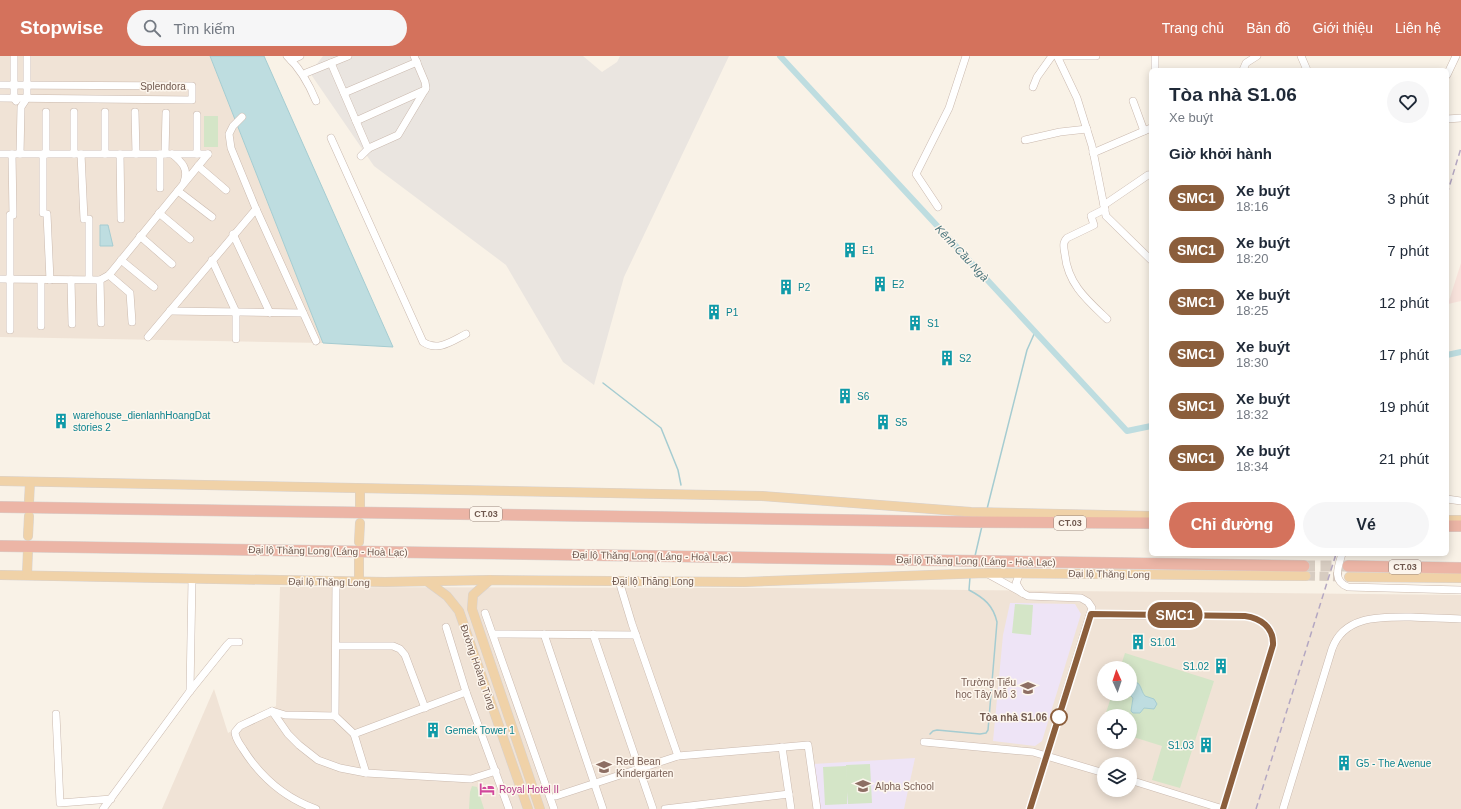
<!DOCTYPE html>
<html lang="vi">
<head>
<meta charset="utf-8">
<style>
  body { margin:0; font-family:Helvetica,sans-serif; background:#f6f6f7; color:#1f2937; height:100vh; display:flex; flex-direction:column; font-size:15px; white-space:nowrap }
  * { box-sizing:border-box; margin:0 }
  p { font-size:13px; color:#747a83 }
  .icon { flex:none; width:22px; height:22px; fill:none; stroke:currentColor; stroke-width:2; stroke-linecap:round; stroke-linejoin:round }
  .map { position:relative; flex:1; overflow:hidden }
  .panel { position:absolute; left:1149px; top:12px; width:300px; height:488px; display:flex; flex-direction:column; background:#fff; border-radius:6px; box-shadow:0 2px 10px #0003 }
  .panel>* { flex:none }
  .badge { padding:0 8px; border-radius:13px; font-size:14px; line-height:26px }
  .needle { width:26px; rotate:357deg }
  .controls { position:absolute; left:1097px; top:605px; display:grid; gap:8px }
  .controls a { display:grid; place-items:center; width:40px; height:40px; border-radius:50%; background:#fff; box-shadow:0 2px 10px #0003; font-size:20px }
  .map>.badge { position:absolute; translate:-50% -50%; box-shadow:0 0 0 2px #fff }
  h2 { padding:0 20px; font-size:15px; line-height:36px }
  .round { display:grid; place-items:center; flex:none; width:42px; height:42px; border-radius:21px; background:#f6f6f7 }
  .summary { display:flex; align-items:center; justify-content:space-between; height:68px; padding:0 20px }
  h1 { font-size:19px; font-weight:800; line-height:30px }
  .action { display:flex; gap:8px; margin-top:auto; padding:8px 20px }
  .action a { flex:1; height:46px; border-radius:24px; background:#d4725c; color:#fff; font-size:16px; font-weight:800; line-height:46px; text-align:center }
  .action a+a { background:#f6f6f7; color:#1f2937 }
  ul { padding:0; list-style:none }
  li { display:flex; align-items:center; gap:12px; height:52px; padding:0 20px }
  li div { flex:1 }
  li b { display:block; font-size:15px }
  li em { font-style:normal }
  li .badge { min-width:44px; font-weight:700; text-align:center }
  header { display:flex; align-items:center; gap:24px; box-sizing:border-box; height:56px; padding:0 20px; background:#d4725c; color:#fff }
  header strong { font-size:19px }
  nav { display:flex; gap:22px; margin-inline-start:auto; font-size:14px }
  .search { width:280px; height:36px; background:#f6f6f7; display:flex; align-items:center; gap:10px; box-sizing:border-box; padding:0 14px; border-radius:22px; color:#747a83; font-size:15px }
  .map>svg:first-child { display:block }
  .residential { fill:#f0e3d6; fill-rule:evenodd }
  .commercial { fill:#f8e3dc }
  .industrial { fill:#eae5e0 }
  .education { fill:#eee4f6 }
  .green { fill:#d4e5c7 }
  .water { fill:#bedde0; stroke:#a5ccd1 }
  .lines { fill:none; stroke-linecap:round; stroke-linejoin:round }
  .stream { stroke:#a5ccd1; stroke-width:1.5 }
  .canal { stroke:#bedde0; stroke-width:6 }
  .major-tunnel { stroke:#d7ccc1; stroke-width:9; stroke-dasharray:9 4.5; stroke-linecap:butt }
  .highway-tunnel { stroke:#d7ccc1; stroke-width:11; stroke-dasharray:11 5.5; stroke-linecap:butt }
  .minor-casing { stroke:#cab9ae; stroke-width:8 }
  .major-casing { stroke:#d7d1ce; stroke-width:10 }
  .highway-casing { stroke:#d7d1ce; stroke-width:12 }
  .minor { stroke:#fff; stroke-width:7 }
  .major { stroke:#f0d2a8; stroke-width:9 }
  .highway { stroke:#ecb5a6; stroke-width:11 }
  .rail { stroke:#b4a7c2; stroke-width:1.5; stroke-dasharray:6 4; stroke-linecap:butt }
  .line-casing { stroke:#fff; stroke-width:9 }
  .line { stroke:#8b5e3c; stroke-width:6 }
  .stop-dot { fill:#fff; stroke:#8b5e3c; stroke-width:2 }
  .labels { text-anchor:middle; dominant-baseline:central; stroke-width:3; stroke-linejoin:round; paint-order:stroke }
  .shield { fill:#fdf6ed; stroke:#9a887e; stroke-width:1 }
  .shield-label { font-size:9px; font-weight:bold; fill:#70594f }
  .street-label { font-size:10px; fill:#70594f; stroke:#fdf6ed }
  .culture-label { font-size:10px; fill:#0d838f; stroke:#fdf6ed; text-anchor:start }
  .education-label { font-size:10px; fill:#785e54; stroke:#fdf6ed; text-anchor:start }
  .stop-label { font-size:10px; font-weight:bold; fill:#70594f; stroke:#fdf6ed; text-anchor:end }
  .hotel-label { font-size:10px; fill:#b23c85; stroke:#fdf6ed; text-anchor:start }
  .water-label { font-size:11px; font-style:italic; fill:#48737a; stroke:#fdf6ed }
</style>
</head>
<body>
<header>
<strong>Stopwise</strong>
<div class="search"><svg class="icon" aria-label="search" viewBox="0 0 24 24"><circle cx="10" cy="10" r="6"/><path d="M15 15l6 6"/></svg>Tìm kiếm</div>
<nav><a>Trang chủ</a><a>Bản đồ</a><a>Giới thiệu</a><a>Liên hệ</a></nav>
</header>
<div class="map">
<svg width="1461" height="753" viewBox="0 0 1461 753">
  <rect width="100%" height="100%" fill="#f9f2e7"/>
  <g class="residential">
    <polygon points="0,0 210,0 323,287 0,281"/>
    <path d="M280,531L779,532L1461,539V753H162L214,633L228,677L276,650ZM1104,612H1130V638H1104ZM1104,660H1130V686H1104ZM1104,708H1130V734H1104Z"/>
  </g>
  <polygon class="commercial" points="1461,207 1461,245 1448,248"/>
  <polygon class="industrial" points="323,0 583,0 602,16 617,6 620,0 729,0 624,221 594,329 563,306 506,209 374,110 310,17"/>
  <g class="education">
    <polygon points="1010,547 1075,548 1081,558 1042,685 1035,690 993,685 1003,579"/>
    <polygon points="915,702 904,753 819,753 813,708"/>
  </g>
  <g class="green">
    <rect x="204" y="60" width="14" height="31"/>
    <polygon points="1015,548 1033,549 1031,579 1012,577"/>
    <polygon points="1125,597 1214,625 1180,732 1152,724 1162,690 1130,680 1130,660 1105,660 1112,638 1130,638 1130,612 1120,612"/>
    <polygon points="870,708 872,747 848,748 847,736 847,748 825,749 823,711 846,710 847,734 846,709"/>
    <polygon points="472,730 477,731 484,753 469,753 470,736"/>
  </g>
  <g class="water">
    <polygon points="210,0 264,0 393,291 323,287"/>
    <polygon points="100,169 108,169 113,190 100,190"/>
    <path d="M1132,625C1142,626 1140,634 1145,640L1154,643L1157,648L1154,653L1144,652L1140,657H1133L1131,655L1133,642L1129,638L1130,627Z"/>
  </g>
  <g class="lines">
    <g class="stream">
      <polyline points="603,327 661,372 678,414 681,429"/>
      <polyline points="987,453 1027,294 1035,276"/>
      <polyline points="975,500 982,470"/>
      <path d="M930,678L933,675L937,674L980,678L986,677L988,674L997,566C993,549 984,542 969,534L970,521"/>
    </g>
    <g class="canal">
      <polyline points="780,0 1127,375 1151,370"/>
      <polyline points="1447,299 1461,296"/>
    </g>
    <polyline class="major-tunnel" points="1306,520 1349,521"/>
    <polyline class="highway-tunnel" points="1304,510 1348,510"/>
    <g class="minor-casing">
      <g id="minor">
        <polyline points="14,0 14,42 16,45"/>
        <path d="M287,0C301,13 309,28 316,45"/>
        <polyline points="1057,0 1077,42 1092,90 1106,160 1151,204"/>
        <polyline points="1057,0 1096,0"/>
        <polyline points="1155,0 1155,14"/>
        <polyline points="1301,0 1307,14"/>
        <polyline points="291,4 300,0"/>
        <polyline points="331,7 368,93"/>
        <polyline points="1243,14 1246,7 1257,0"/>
        <polyline points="306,17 348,0"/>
        <polyline points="1447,19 1456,0"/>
        <polyline points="0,29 192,30 192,44 0,42"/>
        <polyline points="1033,31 1037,21 1052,0"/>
        <polyline points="344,37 417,6"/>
        <polyline points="1133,45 1144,75"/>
        <polyline points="46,56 46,98"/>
        <polyline points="105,56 105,98"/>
        <polyline points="135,56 136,98"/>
        <polyline points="242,61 233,70 229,78 231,92 256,153 316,285"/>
        <polyline points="1447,63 1461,62"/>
        <polyline points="356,65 425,34"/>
        <path d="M331,82L423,286C438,296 452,285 466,278"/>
        <polyline points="1025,84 1060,76 1087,73"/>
        <polyline points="1093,97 1151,72"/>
        <polyline points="0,98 208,98"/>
        <polyline points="12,98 13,159"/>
        <polyline points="20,98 21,51 27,42 27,0"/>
        <polyline points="43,98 43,157"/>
        <polyline points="74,98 74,56"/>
        <polyline points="81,98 84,163"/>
        <polyline points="120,98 121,163"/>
        <polyline points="165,98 166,57"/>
        <path d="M172,98C182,106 189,113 184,126"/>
        <polyline points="197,98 197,59"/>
        <polyline points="361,100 369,92 398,79 426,32 425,26 414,0"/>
        <polyline points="198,110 226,134"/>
        <polyline points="160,132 160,98"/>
        <polyline points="178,135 212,161"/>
        <polyline points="1104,149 1148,119"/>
        <polyline points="938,151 916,118 949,52 966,0"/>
        <path d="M1105,153L1091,160L1094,169L1067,182C1062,187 1064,192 1065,199C1068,228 1087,244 1107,263"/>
        <polyline points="159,157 190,183"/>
        <polyline points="47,158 50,224"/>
        <polyline points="10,159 10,274"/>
        <polyline points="233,178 270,257"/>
        <polyline points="140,180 172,208"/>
        <polyline points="121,204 154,231"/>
        <polyline points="212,204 236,256 236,283"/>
        <polyline points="109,219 130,237 132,266"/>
        <polyline points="0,223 100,224 109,219 208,98"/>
        <polyline points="89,223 89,163"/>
        <polyline points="41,224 41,270"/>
        <polyline points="71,224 72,268"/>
        <polyline points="100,224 101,267"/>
        <polyline points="170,255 303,257"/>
        <polyline points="148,281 256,153"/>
        <polyline points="1447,443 1461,445"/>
        <path d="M1342,498C1338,511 1332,525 1348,531L1461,534"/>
        <polyline points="986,517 1028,540 1081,542 1088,546 1092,552 1030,753"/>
        <polyline points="1020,517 1016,527 1022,537"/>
        <polyline points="619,525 632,568 678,700"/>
        <polyline points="336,526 335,660 354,678 366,717"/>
        <polyline points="485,557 554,753"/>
        <path d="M1091,559L1245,560C1260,562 1275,571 1273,589L1223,753"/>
        <polyline points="446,571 466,636 509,753"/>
        <polyline points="494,578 636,579"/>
        <polyline points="544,578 603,753"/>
        <polyline points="593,578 653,753"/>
        <polyline points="336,590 393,590 400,593 405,599 425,652"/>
        <polyline points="190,635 192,523"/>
        <polyline points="272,655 288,678 299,689 318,704 340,712 366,717 471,723 496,715"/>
        <polyline points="56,658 60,747 111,743"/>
        <polyline points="354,678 466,636"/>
        <polyline points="924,686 1033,696 1104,717"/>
        <polyline points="782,691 791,753"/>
        <polyline points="1130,724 1223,753"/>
        <polyline points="556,740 678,700 808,689 817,753"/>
        <polyline points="103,753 190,635 227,589 230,586 239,586"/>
        <path d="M316,753C285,742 260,720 243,693C239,687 235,682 235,676L240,670L272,655L285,659L335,660"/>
        <polyline points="665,753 789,738"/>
        <path d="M1283,753L1332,593C1344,559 1381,561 1411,561C1428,562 1444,562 1461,563"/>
      </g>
    </g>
    <g class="major-casing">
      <g id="major">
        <polyline points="0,425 762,440 971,456 1151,460"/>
        <polyline points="29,446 30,426"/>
        <polyline points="360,453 360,433"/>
        <polyline points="1447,464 1461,464"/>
        <polyline points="28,480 29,460"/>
        <polyline points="359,486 360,467"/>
        <polyline points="0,519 385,526 490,524 744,526 985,517 1306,520"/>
        <polyline points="27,519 28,493"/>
        <polyline points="1349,521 1461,522"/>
        <polyline points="490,524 473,539 472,553 540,753"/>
        <polyline points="359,526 359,497"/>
        <polyline points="428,526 447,540 459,555 528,753"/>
      </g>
    </g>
    <g class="highway-casing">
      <g id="highway">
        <polyline points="0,451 972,466 1151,467"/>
        <polyline points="1447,470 1461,470"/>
        <polyline points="0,490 1304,510"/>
        <polyline points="1348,510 1461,512"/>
      </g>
    </g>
    <use href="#minor" class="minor"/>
    <use href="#major" class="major"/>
    <use href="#highway" class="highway"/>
    <g class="rail">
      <polyline points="1447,138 1461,92"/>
      <polyline points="1256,753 1336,498"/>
    </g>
  </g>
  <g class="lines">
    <g class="line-casing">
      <path id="line" d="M1030,753L1091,558L1245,560C1260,562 1274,571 1273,589L1223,753"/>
    </g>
    <use href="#line" class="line"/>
  </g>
  <defs>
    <g id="building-bare" transform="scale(1.2)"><path d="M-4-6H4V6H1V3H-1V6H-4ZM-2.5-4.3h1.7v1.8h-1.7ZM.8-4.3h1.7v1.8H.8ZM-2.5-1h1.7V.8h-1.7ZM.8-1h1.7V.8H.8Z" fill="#0f9aa8" stroke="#fdf6ed" stroke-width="2.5" paint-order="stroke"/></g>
    <g id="school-bare" transform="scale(1.2)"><path d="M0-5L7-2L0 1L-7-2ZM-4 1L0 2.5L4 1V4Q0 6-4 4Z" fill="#8d6e63" stroke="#fdf6ed" stroke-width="2.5" paint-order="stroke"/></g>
    <g id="hotel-bare" transform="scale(1.2)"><path d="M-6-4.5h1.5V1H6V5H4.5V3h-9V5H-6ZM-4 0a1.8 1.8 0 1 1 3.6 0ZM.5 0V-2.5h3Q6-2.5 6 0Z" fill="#d1479c" stroke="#fdf6ed" stroke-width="2.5" paint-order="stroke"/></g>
  </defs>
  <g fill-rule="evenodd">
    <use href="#building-bare" x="850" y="194"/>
    <use href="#building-bare" x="880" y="228"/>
    <use href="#building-bare" x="786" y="231"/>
    <use href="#building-bare" x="714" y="256"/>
    <use href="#building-bare" x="915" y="267"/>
    <use href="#building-bare" x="947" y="302"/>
    <use href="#building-bare" x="845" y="340"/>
    <use href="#building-bare" x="61" y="365"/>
    <use href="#building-bare" x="883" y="366"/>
    <use href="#building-bare" x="1138" y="586"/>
    <use href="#building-bare" x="1221" y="610"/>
    <use href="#school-bare" x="1028" y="632"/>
    <use href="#building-bare" x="433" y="674"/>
    <use href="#building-bare" x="1206" y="689"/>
    <use href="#building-bare" x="1344" y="707"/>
    <use href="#school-bare" x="604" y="711"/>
    <use href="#school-bare" x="863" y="730"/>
    <use href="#hotel-bare" x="487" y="733"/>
  </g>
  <circle class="stop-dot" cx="1059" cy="661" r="8"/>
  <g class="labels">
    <g class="shield">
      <rect x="470" y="451" width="32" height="14" rx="3"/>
      <rect x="1054" y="460" width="32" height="14" rx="3"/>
      <rect x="1389" y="504" width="32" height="14" rx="3"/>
    </g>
    <g class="shield-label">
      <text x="486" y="458">CT.03</text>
      <text x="1070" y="467">CT.03</text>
      <text x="1405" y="511">CT.03</text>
    </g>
    <g class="street-label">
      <text x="163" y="30">Splendora</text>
      <text transform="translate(328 495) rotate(1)">Đại lộ Thăng Long (Láng - Hoà Lạc)</text>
      <text transform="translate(652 500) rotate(1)">Đại lộ Thăng Long (Láng - Hoà Lạc)</text>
      <text transform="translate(976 505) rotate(1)">Đại lộ Thăng Long (Láng - Hoà Lạc)</text>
      <text transform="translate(1109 518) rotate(1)">Đại lộ Thăng Long</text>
      <text x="653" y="525">Đại lộ Thăng Long</text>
      <text transform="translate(329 526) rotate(1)">Đại lộ Thăng Long</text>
      <text transform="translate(478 611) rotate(71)">Đường Hoàng Tùng</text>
    </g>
    <g class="culture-label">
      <text x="862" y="194">E1</text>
      <text x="892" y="228">E2</text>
      <text x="798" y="231">P2</text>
      <text x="726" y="256">P1</text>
      <text x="927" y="267">S1</text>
      <text x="959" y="302">S2</text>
      <text x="857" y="340">S6</text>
      <text x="73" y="359">warehouse_dienlanhHoangDat<tspan x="73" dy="12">stories 2</tspan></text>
      <text x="895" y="366">S5</text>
      <text x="1150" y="586">S1.01</text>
      <text x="1209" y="610" text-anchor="end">S1.02</text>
      <text x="445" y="674">Gemek Tower 1</text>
      <text x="1194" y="689" text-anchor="end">S1.03</text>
      <text x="1356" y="707">G5 - The Avenue</text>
    </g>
    <g class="education-label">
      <text x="1016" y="626" text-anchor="end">Trường Tiểu<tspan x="1016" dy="12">học Tây Mỗ 3</tspan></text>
      <text x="616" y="705">Red Bean<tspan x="616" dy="12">Kindergarten</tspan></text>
      <text x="875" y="730">Alpha School</text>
    </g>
    <g class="stop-label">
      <text x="1047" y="661">Tòa nhà S1.06</text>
    </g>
    <g class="hotel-label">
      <text x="499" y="733">Royal Hotel II</text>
    </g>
    <g class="water-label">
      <text transform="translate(962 197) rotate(47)">Kênh Cầu Ngà</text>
    </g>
  </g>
</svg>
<div class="controls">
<a><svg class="needle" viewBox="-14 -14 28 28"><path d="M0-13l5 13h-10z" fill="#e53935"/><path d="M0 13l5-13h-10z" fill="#747a83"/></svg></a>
<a><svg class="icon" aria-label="locate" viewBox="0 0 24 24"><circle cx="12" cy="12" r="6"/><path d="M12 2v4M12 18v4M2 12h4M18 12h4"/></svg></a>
<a><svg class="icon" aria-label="layers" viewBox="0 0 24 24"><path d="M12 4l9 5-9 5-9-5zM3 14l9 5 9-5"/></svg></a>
</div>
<b class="badge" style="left:1175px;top:559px;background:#8b5e3c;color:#fff">SMC1</b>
<section class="panel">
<div class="summary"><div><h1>Tòa nhà S1.06</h1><p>Xe buýt</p></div><a class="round"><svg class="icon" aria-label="heart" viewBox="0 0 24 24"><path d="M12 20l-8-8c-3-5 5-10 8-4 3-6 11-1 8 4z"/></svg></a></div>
<h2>Giờ khởi hành</h2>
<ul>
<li><span class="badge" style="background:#8b5e3c;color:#fff">SMC1</span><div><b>Xe buýt</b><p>18:16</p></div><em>3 phút</em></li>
<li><span class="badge" style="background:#8b5e3c;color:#fff">SMC1</span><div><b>Xe buýt</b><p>18:20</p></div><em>7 phút</em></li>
<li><span class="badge" style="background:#8b5e3c;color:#fff">SMC1</span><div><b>Xe buýt</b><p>18:25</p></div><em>12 phút</em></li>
<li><span class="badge" style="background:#8b5e3c;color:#fff">SMC1</span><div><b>Xe buýt</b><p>18:30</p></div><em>17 phút</em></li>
<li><span class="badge" style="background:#8b5e3c;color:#fff">SMC1</span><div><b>Xe buýt</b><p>18:32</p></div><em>19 phút</em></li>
<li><span class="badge" style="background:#8b5e3c;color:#fff">SMC1</span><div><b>Xe buýt</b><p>18:34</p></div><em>21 phút</em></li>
</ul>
<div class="action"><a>Chỉ đường</a><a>Vé</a></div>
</section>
</div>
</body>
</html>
